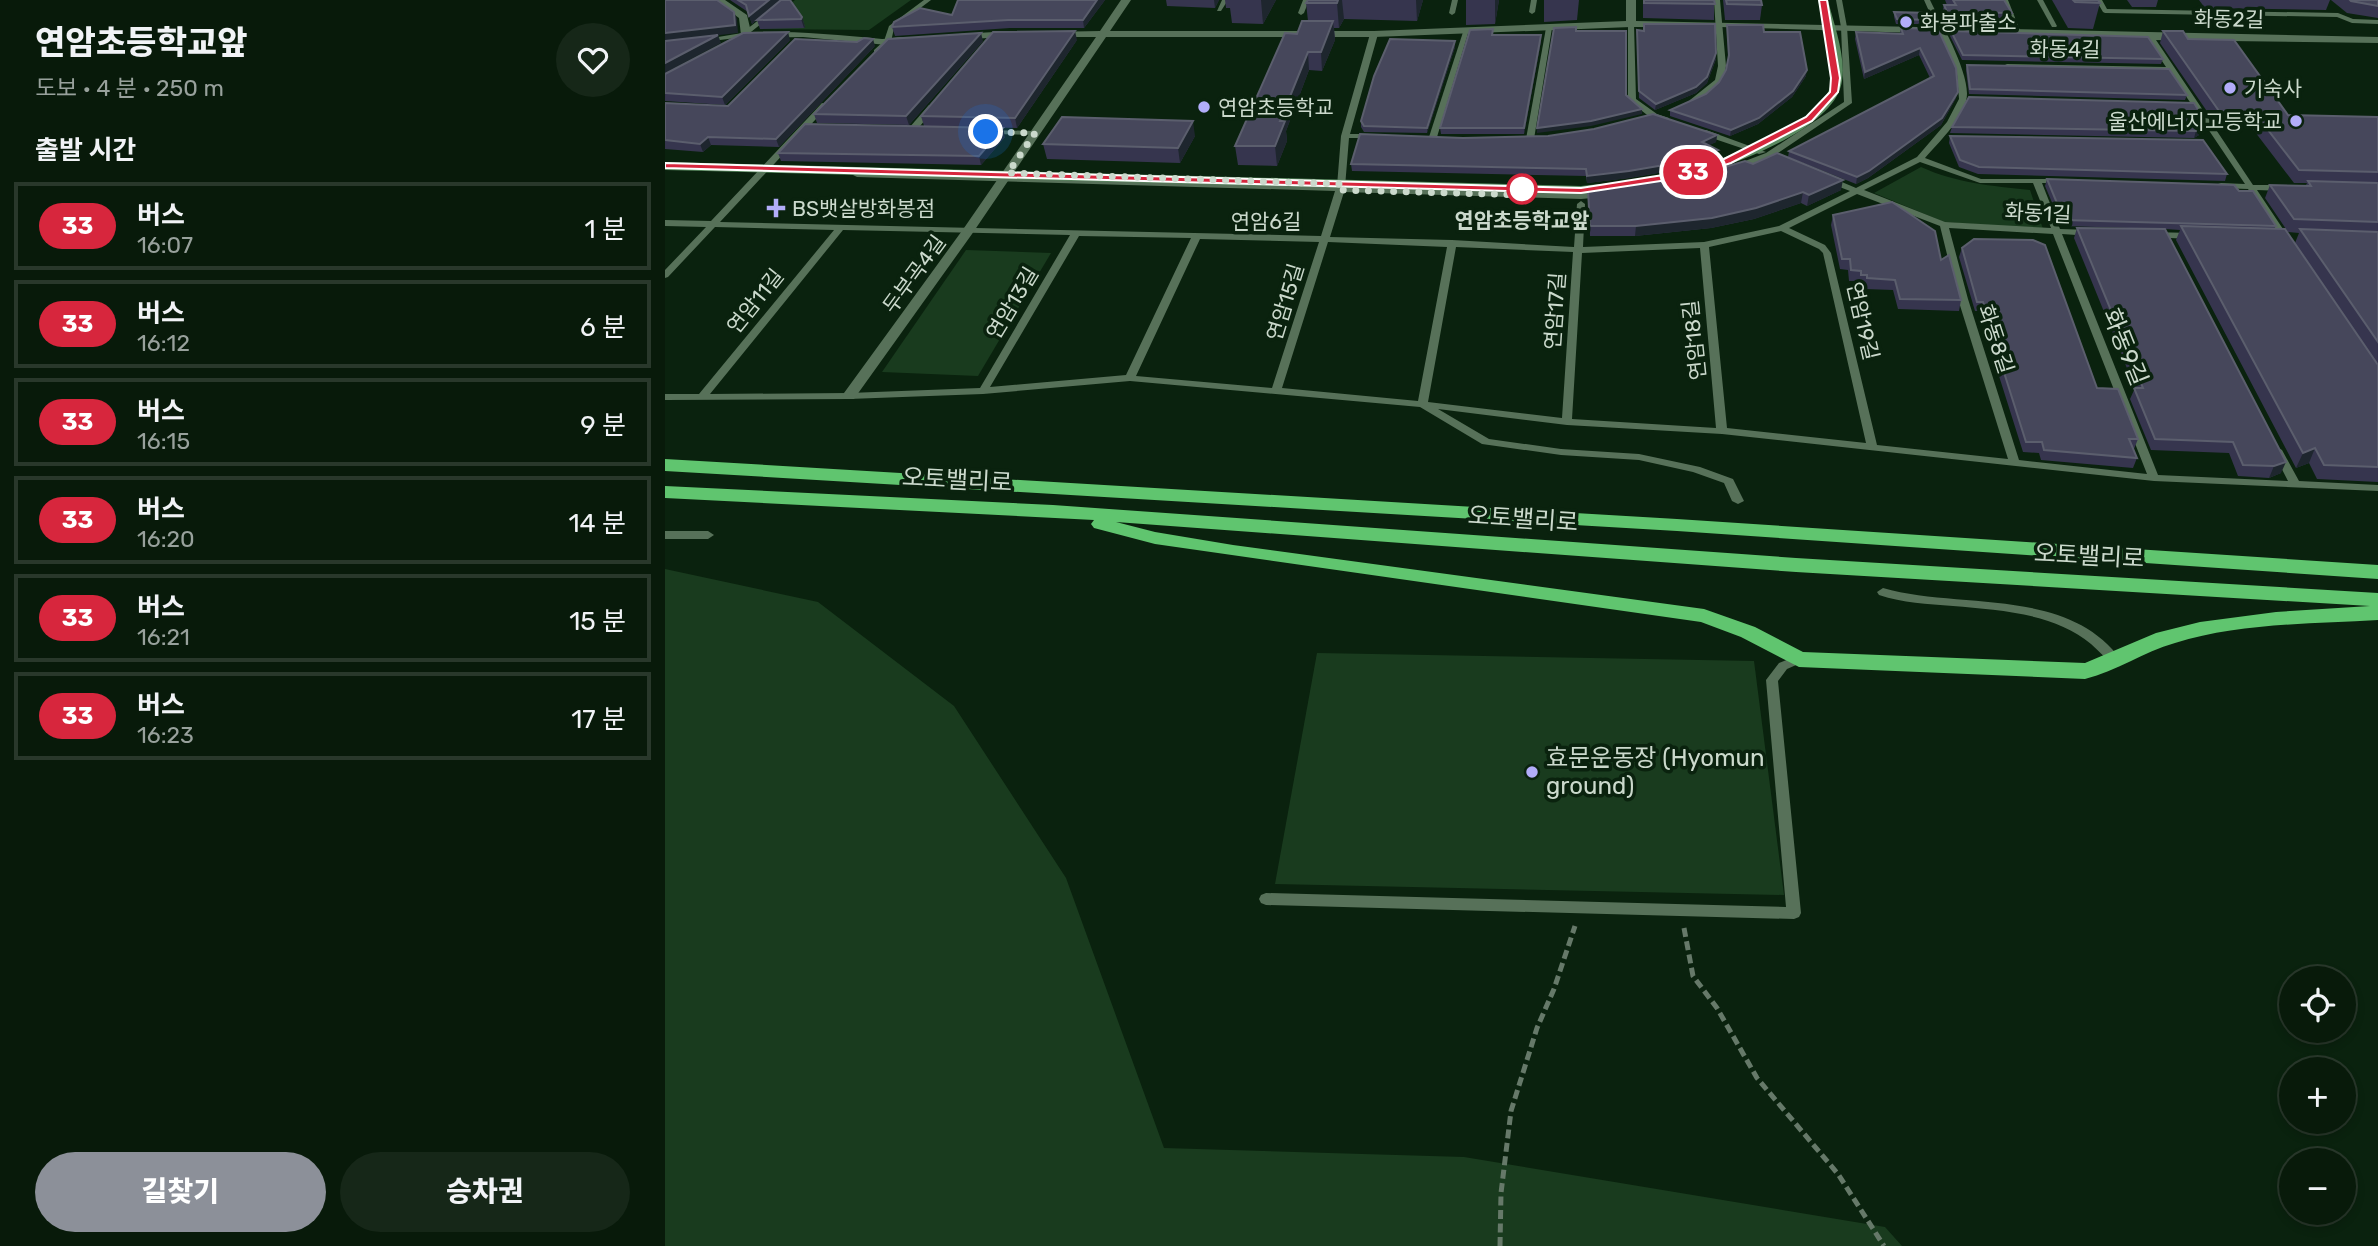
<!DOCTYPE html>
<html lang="ko">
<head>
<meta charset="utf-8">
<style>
  body { margin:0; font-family:Rubik,"Noto Sans KR",sans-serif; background:#162718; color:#f1f3f6; height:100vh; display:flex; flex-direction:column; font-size:26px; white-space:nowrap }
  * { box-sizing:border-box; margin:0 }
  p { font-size:23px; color:#98a19c }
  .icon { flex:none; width:38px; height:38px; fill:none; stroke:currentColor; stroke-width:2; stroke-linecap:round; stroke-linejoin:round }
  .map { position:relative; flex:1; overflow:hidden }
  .side { display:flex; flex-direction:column; background:#081a0a; width:665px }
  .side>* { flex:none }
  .badge { padding:0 14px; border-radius:23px; font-size:24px; line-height:46px }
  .tools { position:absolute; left:1614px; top:966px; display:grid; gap:14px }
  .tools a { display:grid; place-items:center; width:77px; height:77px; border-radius:50%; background:#081a0a; box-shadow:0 4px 10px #0003,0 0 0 2px #29382b; font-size:35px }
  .you { position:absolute; width:35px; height:35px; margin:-18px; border:5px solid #fff; border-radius:50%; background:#1a73e8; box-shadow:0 0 0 10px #1a73e833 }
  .map>.badge { position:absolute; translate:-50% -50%; box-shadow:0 0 0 4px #fff }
  h2 { padding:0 35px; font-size:26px; line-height:63px }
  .round { display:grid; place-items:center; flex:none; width:74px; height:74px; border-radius:37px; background:#162718 }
  .headline { display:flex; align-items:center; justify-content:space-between; height:119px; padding:0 35px }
  h1 { font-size:33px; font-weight:800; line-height:52px }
  .cta { display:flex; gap:14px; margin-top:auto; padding:14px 35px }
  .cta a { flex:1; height:80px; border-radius:42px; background:#8c9099; color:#fff; font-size:28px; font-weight:800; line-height:80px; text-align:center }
  .cta a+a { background:#162718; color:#f1f3f6 }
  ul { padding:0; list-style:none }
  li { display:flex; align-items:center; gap:21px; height:88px; margin:0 14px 10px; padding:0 21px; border:4px solid #29382b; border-radius:0px }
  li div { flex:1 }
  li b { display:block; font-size:26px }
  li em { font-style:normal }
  li .badge { min-width:77px; font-weight:700; text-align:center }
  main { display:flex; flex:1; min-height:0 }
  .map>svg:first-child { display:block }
  .green { fill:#193b1e }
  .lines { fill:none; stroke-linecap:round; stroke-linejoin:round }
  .path { stroke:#667969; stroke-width:5; stroke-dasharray:9 4.5; stroke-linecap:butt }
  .lane { fill:#577159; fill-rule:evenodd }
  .street { fill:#577159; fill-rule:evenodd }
  .secondary { fill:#5a8a60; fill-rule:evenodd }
  .highway { fill:#60c56f; fill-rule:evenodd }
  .wall { fill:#36354e }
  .shaded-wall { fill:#1e262e }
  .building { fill:#46475b; stroke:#5b5e6d; stroke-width:2 }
  .line { fill:#d7263d; stroke:#fff; stroke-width:2 }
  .walk { stroke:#cbd9cc; stroke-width:7; stroke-dasharray:0 12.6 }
  .poi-dot { fill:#b2adf9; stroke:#0a220e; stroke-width:2.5 }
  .stop-dot { fill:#fff; stroke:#d7263d; stroke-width:3.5 }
  .labels { text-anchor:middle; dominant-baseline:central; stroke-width:7; stroke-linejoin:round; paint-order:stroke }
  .far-street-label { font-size:21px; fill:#cbd9cc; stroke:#0a220e }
  .far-poi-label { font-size:21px; fill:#cbd9cc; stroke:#0a220e; text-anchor:start }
  .far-stop-label { font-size:21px; font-weight:bold; fill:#cbd9cc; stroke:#0a220e }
  .street-label { font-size:24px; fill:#cbd9cc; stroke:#0a220e }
  .poi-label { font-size:24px; fill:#cbd9cc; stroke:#0a220e; text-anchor:start }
</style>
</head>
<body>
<main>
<section class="side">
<div class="headline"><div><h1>연암초등학교앞</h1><p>도보 · 4 분 · 250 m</p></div><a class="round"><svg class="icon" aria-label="heart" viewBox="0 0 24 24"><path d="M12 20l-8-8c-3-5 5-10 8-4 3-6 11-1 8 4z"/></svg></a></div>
<h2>출발 시간</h2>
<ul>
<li><span class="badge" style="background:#d7263d;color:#fff">33</span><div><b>버스</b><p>16:07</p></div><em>1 분</em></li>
<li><span class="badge" style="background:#d7263d;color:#fff">33</span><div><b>버스</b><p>16:12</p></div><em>6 분</em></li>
<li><span class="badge" style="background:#d7263d;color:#fff">33</span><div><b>버스</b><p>16:15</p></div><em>9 분</em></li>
<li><span class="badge" style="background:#d7263d;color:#fff">33</span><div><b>버스</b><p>16:20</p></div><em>14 분</em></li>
<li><span class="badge" style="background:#d7263d;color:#fff">33</span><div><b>버스</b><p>16:21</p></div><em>15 분</em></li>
<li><span class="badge" style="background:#d7263d;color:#fff">33</span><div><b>버스</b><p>16:23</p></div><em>17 분</em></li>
</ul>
<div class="cta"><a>길찾기</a><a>승차권</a></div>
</section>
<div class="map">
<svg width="1713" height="1246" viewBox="0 0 1713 1246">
  <rect width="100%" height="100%" fill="#0a220e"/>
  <g class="green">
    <polygon points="130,0 246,0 204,30 95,29"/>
    <path d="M1256,167C1291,183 1327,186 1365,190L1378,229L1279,222L1209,193Z"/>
    <polygon points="301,250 386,253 313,376 217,372"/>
    <polygon points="0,569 153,602 289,706 401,878 499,1148 799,1157 1220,1227 1237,1246 0,1246"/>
    <polygon points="652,653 1089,661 1119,895 610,884"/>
  </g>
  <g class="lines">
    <g class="path">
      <polyline points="1019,928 1028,976 1052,1008 1092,1078 1173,1174 1219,1246"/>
      <polyline points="835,1246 836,1193 846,1111 872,1028 889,989 910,926"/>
    </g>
    <g class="lane">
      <polygon points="119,0 126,0 76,40 72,40 71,38 39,42 35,40 77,33"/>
      <polygon points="259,0 266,0 229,28 226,42 215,54 209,54 209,50 219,41 224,26"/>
      <polygon points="557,0 563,0 556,11 552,11"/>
      <polygon points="638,0 644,0 639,13 636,15 633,13"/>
      <polygon points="787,0 793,0 790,13 787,15 784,13"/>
      <polygon points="866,0 872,0 870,12 867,14 864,12"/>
      <polygon points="1049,0 1055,0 1061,66 1058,81 1028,104 1024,102 1025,100 1050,80 1053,66"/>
      <polygon points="1171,0 1177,0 1182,27 1187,103 1107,157 1073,170 1067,170 1067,166 1101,153 1179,102 1176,27"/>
      <path d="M1259,0H1265C1276,23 1308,78 1301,101C1294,123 1275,141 1260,158L1316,179H1400V183H1377L1395,229L1426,230L1430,233L1426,236L1397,234L1493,475L1623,481L1607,450L1612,447L1617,450L1634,481L1713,485V491L1489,481L1057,434L902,425L773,409L824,439L896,449L974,454L1035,467L1068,479L1079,501L1073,504L1067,501L1059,483L1028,472L974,460L896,455L817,444L755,407L465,381L318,394L184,399L0,400V394H34L169,230L50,227L3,277L0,278V270L41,227L0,226V220L46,221L157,103L164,105L55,222L656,236L670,191L192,177L188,175L192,173L672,186L676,136L705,34L709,32L713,34L685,134H711L715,136L711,138H684L680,187L916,193L939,191L943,194L939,197L916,199L679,192L665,237L787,240L909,247L912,204L916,201L920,204L918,247L1039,242L1114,226L1185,191L1159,181V177H1165L1191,188L1252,157L1282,122L1294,99L1292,74ZM1255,162L1315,183H1368L1386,228L1280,222L1199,190ZM1192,194L1275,226L1293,299L1343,459L1212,445L1166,253L1160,245L1124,228ZM1284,228L1388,234L1482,474L1354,460L1303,299ZM178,230L405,235L315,388L184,393L45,394ZM1116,231L1154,249L1158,253L1201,443L1062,428L1044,247ZM414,236L526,238L461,375L325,387ZM535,239L654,242L607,388L471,376ZM663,242L782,247L753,401L617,388ZM791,247L908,252L897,418L763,402ZM1035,248L1051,428L907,419L917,253Z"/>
      <polygon points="1337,0 1343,0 1356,33 1351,32"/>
      <polygon points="1372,0 1378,0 1392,26 1391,27 1387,27"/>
      <polygon points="1431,0 1437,0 1442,9 1673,13 1688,19 1713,20 1713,24 1687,23 1672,17 1440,13 1438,12"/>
      <polygon points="966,22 969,24 971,99 992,114 1004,118 1004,122 986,118 963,100 963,24"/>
      <polygon points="884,26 887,28 869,139 865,141 861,139 881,28"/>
      <polygon points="799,29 804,30 772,137 765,139 764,137"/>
      <polygon points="1485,35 1489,37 1588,185 1618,185 1622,188 1618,191 1592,190 1626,241 1625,243 1619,243 1583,189 1553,188 1553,184 1556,183 1580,184 1504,71 1342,68 1338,66 1342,64 1501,67 1481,37"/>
      <polygon points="264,105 271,107 250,132 244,132 244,128"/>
      <polygon points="322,130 370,131 374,133 370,135 325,134 321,132"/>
      <polygon points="1035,130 1041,130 1101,152 1094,154 1035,134"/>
      <polygon points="1486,232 1527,233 1531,236 1527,239 1483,237 1482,235"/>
      <polygon points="0,531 43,531 49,535 43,539 0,539"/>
      <path d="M1218,588C1293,610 1403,586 1456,660L1450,664L1446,663C1439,657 1433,650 1426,644C1389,613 1334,610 1288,606C1262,604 1238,603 1214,595L1212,592Z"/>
      <polygon points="1134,655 1138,656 1140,659 1138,662 1122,669 1113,681 1136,913 1134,917 1129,919 601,905 596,903 594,899 596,895 601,893 1121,907 1101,680 1114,663"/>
    </g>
    <g class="street">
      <path d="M49,0H60L82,15L86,32C130,31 173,35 217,39C228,39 241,34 249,40L222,45L138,37L81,38L76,35L74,18Z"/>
      <polygon points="456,0 466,0 445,31 709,31 961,21 961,0 971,0 971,21 1713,37 1713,43 1485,40 1055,27 966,27 709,37 441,37 307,234 189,399 179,399 177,396 179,393 299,228 431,37 387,37 383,36 383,32 435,31"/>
      <polygon points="348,31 352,32 352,36 293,40 288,37 293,34"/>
    </g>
    <path class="secondary" d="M1153,0H1163C1169,26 1184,63 1175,89C1159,134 1058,169 1016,179C983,187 950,190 916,194L0,170V162L916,186C948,183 980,180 1011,173C1048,164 1150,127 1164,90C1174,64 1159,26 1153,0Z"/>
    <g class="highway">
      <polygon points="0,459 1012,519 1713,565 1713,579 1012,531 0,471"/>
      <path d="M0,486L388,505L1131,558L1713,593V620C1646,624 1574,623 1510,643C1478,652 1452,671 1420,679L1134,667L1076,637L1036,622L490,544L429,528L426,524L429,520L0,498ZM451,522L1131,572L1705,606L1611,612L1535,622L1491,633L1420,663L1138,652L1090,627L1039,609L568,545L490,532Z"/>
    </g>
  </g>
  <g class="wall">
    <polygon points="65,0 125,0 137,17 140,27 139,28 95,29 92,20 106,8 87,24 83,12"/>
    <polygon points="440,0 419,28 345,28 230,36 227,27 287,15"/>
    <polygon points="501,0 554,0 550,8 502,6"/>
    <polygon points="560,0 611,0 598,24 567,23 565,8 561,8"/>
    <polygon points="643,0 758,0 752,21 679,19 674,28 669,28 670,40 657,71 644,70 621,131 622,141 612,166 573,165 570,146 632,34 643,21 641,3"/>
    <polygon points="801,0 834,0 830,24 801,25"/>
    <polygon points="879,0 914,0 912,20 879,22"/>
    <polygon points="978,0 1049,0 1049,20 978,18"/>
    <polygon points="1058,0 1096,0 1097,5 1095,20 1060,20"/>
    <polygon points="1280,0 1339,0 1347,13 1344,26 1280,25 1276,18 1279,5 1282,5"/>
    <polygon points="1387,0 1433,0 1435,3 1428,29 1403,28"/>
    <polygon points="1462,0 1493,0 1491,7 1467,7"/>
    <polygon points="1534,0 1665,0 1661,10 1540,8"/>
    <polygon points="1666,0 1713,0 1713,18 1682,13"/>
    <polygon points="1229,12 1268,20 1267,24 1231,24 1229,17"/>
    <polygon points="1062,25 1099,32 1141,76 1127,97 1093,124 1065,136 1005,116 1005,110 1041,94 1054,82 1061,70 1063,59"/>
    <polygon points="1236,28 1273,29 1291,98 1276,125 1203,178 1191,184 1123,157 1124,151 1265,78 1254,55 1199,79 1190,39 1191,32 1235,33"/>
    <polygon points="1286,31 1498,59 1496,64 1297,60 1285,36"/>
    <polygon points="1498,31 1523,39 1623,115 1713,117 1713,482 1652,479 1644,463 1631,468 1511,240 1515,230 1500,229 1616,473 1604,478 1573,476 1564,453 1486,450 1465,399 1470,388 1409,238 1412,228 1498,229 1397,226 1380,186 1382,179 1574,191 1611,226 1609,229 1697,343 1630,243 1634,233 1623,232 1600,198 1605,185 1641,185 1642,183 1629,183 1584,124 1550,123 1495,43"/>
    <polygon points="828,35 876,35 876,41 859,134 776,134 775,128"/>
    <polygon points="972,36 1051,53 1051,59 1042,83 1031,93 990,110 974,98"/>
    <polygon points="125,40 60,105 0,101 0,74"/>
    <polygon points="412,40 352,128 259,126 256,116"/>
    <polygon points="318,41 244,125 152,123 149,114"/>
    <polygon points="790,41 790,47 762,133 699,132 696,127 696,121"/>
    <polygon points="210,46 114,147 46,145 38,152 0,149 0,103 63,106"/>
    <polygon points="1302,65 1522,95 1520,100 1304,94 1301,70"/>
    <polygon points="1304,97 1537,116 1535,123 1532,123 1534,135 1529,138 1285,133 1287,127"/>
    <polygon points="1052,135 1051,142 1044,145 1053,157 1010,170 964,178 922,183 921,176 687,171 686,164 798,138"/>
    <polygon points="530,136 515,163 382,159 378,144"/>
    <polygon points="1285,136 1562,174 1560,181 1313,174 1294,167 1284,143"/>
    <polygon points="340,137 316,165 116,161 113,153"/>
    <polygon points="1088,164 1176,190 1142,206 1136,203 1089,219 1046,228 970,236 925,236 923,190 1040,173"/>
    <polygon points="1168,215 1276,260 1296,300 1294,311 1233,309 1228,290 1200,289 1200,286 1194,286 1194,281 1184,281 1183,270 1175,269 1166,225"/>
    <polygon points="1297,248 1432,388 1473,439 1469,449 1468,449 1472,458 1468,468 1376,460 1374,453 1358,452 1334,376 1336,370 1316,311 1310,311 1294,257"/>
  </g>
  <g class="shaded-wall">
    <polygon points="104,0 116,0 87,24 84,16"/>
    <polygon points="432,0 440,0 419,28 418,20"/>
    <polygon points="549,0 554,0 550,8"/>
    <polygon points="596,0 611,0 598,24"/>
    <polygon points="673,0 677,0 679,19 674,28 672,3"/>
    <polygon points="751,0 758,0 752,21"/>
    <polygon points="830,0 834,0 830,24"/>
    <polygon points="69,12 72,19 73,33 0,41 0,33"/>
    <polygon points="137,17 140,27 139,28 136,19"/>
    <polygon points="668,21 670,40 657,71 656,52"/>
    <polygon points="410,31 412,40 352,128 350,118"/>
    <polygon points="123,32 125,40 60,105 57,97"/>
    <polygon points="316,33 318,41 244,125 241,116"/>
    <polygon points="53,35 56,43 0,73 0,63"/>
    <polygon points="876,35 876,41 859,134 859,128"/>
    <polygon points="208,39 210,46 114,147 111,139"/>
    <polygon points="790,41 790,47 762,133 762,128"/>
    <polygon points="1255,48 1254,55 1199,79 1200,72"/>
    <polygon points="643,52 644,70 621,131 622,141 612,166 610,146 615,121"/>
    <polygon points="1051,53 1051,59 1042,83 1031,93 990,110 991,104"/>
    <polygon points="1142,70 1141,76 1127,97 1093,124 1065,136 1066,130"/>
    <polygon points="1293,92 1291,98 1276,125 1203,178 1191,184 1192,177"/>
    <polygon points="977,109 977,114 926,126 872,133 872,128"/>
    <polygon points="528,121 530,136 515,163 513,148"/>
    <polygon points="338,128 340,137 316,165 314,156"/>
    <polygon points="1536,129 1534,135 1529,138 1531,131"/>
    <polygon points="1052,135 1051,142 1037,149 1037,142"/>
    <polygon points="43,137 46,145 38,152 35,144"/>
    <polygon points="1053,150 1053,157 1010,170 964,178 922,183 922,176"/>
    <polygon points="1178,180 1176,190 1142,206 1144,195"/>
    <polygon points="1138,192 1136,203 1089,219 1046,228 970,236 971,226"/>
    <polygon points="1650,448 1644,463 1631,468 1638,453"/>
    <polygon points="1621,462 1616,473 1604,478 1609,466"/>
  </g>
  <g class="building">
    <polygon points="0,0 52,0 69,12 70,25 0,33"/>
    <polygon points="73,0 104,0 84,16 81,5"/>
    <polygon points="116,0 125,0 137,17 136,19 92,20"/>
    <polygon points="293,0 432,0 418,20 343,20 227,27 229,22 255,8 287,15"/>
    <polygon points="643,0 673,0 672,3 641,3"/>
    <polygon points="979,0 1049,0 1050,4 979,3"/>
    <polygon points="1061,0 1096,0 1097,5 1062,4"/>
    <polygon points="1288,0 1339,0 1347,13 1282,12 1279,5 1291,5"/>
    <polygon points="1408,0 1433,0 1435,3 1410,2"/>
    <polygon points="1685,0 1713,0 1713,6 1686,1"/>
    <polygon points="1229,12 1265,13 1268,20 1232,19"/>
    <polygon points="637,21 668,21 656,52 643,52 615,121 620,121 610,146 570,146 620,33 632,34"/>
    <polygon points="979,24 1050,24 1051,53 1042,77 1031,87 991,104 974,91 972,30 979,31"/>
    <polygon points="1062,25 1098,25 1099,32 1135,32 1142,70 1128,91 1094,118 1066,130 1005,110 1041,94 1054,82 1061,70 1064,55"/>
    <polygon points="911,27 911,31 961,31 961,95 977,109 926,121 872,128 889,28"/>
    <polygon points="1236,28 1273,29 1291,68 1293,92 1277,118 1204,171 1192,177 1124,151 1269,76 1255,48 1200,72 1191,32 1238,34"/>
    <polygon points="828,29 827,35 876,35 859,128 775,128 805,30"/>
    <polygon points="410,31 350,118 256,116 328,32"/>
    <polygon points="1286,31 1483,37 1498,59 1298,55"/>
    <polygon points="1498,31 1518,31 1523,39 1569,40 1623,115 1713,117 1713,172 1634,170 1589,112 1554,111"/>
    <polygon points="123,32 57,97 0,93 0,74 78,33"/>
    <polygon points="316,33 241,116 149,114 223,39"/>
    <polygon points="53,35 0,63 0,41"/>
    <polygon points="199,38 208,39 111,139 43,137 35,144 0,140 0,103 63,106 130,39 192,42"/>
    <polygon points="725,39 790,41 762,128 699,126 696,121 709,76"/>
    <polygon points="1302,65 1504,69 1522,95 1305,89"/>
    <polygon points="1304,97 1529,103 1537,116 1528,116 1536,129 1531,131 1287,127"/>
    <polygon points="988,114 1052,135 1037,142 1053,150 1011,163 964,171 922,176 921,169 686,164 695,134 798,138 883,136 929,129"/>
    <polygon points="397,117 528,121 513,148 378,144"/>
    <polygon points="140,124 338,128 314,156 113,153"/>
    <polygon points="1285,136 1538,140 1562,174 1314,167 1295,160"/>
    <polygon points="1112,153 1178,180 1144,195 1138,192 1091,208 1047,218 971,226 925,226 923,190 1040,173 1080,161 1088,164"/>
    <polygon points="1382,179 1569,185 1574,191 1588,191 1611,226 1399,220"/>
    <polygon points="1643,181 1713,183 1713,222 1629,219 1605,185 1646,186"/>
    <polygon points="1227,202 1270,231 1276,260 1284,255 1296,300 1235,299 1230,280 1202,278 1202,275 1196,275 1196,271 1186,270 1185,259 1177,259 1168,215"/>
    <polygon points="1516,226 1620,229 1713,365 1713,467 1659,465 1650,448 1638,453"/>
    <polygon points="1412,228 1500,229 1621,462 1609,466 1578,465 1568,442 1490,439 1469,388 1478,388"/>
    <polygon points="1635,229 1713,232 1713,342"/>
    <polygon points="1309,239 1368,240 1380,245 1432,388 1453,389 1473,439 1464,439 1472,458 1379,450 1377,442 1361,442 1337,366 1340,366 1318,302 1312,302 1297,248"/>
  </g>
  <polygon class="line" points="1154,0 1162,0 1175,78 1173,92 1147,121 1066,163 1022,177 916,193 0,168 0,163 916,188 1017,172 1059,159 1141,117 1165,92 1166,78"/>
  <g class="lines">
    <polyline class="walk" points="321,132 370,133 343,173 677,184 675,190 863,195 857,189"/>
  </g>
  <g class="poi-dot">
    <circle cx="1241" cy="22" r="7"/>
    <circle cx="1565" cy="88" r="7"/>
    <circle cx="539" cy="107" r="7"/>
    <circle cx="1631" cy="121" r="7"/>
    <path d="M107.5 197.5h7v7h7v7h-7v7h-7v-7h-7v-7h7z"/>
    <circle cx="867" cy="772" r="7"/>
  </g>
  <circle class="stop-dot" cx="857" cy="189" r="14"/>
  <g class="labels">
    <g class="far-street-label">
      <text transform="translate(1564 19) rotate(1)">화동2길</text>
      <text transform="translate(1400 49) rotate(1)">화동4길</text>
      <text transform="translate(1373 213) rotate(3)">화동1길</text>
      <text x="601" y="221">연암6길</text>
      <text transform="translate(249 274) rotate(-54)">두부곡4길</text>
      <text transform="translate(90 301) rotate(-51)">연암11길</text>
      <text transform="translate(620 302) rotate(-73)">연암15길</text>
      <text transform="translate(347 303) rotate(-59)">연암13길</text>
      <text transform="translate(890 311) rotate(-86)">연암17길</text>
      <text transform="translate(1198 321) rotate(77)">연암19길</text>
      <text transform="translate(1331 339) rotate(72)">화동8길</text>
      <text transform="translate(1029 340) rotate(-96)">연암18길</text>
    </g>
    <g class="far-poi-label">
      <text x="1255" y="22">화봉파출소</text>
      <text x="1579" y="88">기숙사</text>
      <text x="553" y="107">연암초등학교</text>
      <text x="1617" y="121" text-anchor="end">울산에너지고등학교</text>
      <text x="127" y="208">BS뱃살방화봉점</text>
    </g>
    <g class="far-stop-label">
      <text x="857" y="220">연암초등학교앞</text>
    </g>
    <g class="street-label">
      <text transform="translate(1460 347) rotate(68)">화동9길</text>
      <text transform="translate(292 480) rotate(3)">오토밸리로</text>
      <text transform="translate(858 519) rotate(4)">오토밸리로</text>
      <text transform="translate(1424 556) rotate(3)">오토밸리로</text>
    </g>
    <g class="poi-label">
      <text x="881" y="758">효문운동장 (Hyomun<tspan x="881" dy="28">ground)</tspan></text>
    </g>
  </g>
</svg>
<div class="tools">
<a><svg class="icon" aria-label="locate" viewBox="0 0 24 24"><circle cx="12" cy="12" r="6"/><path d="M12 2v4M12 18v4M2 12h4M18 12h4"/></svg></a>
<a>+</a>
<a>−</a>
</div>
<div class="you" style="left:321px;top:132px"></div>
<b class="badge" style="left:1028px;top:172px;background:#d7263d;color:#fff">33</b>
</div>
</main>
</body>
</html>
